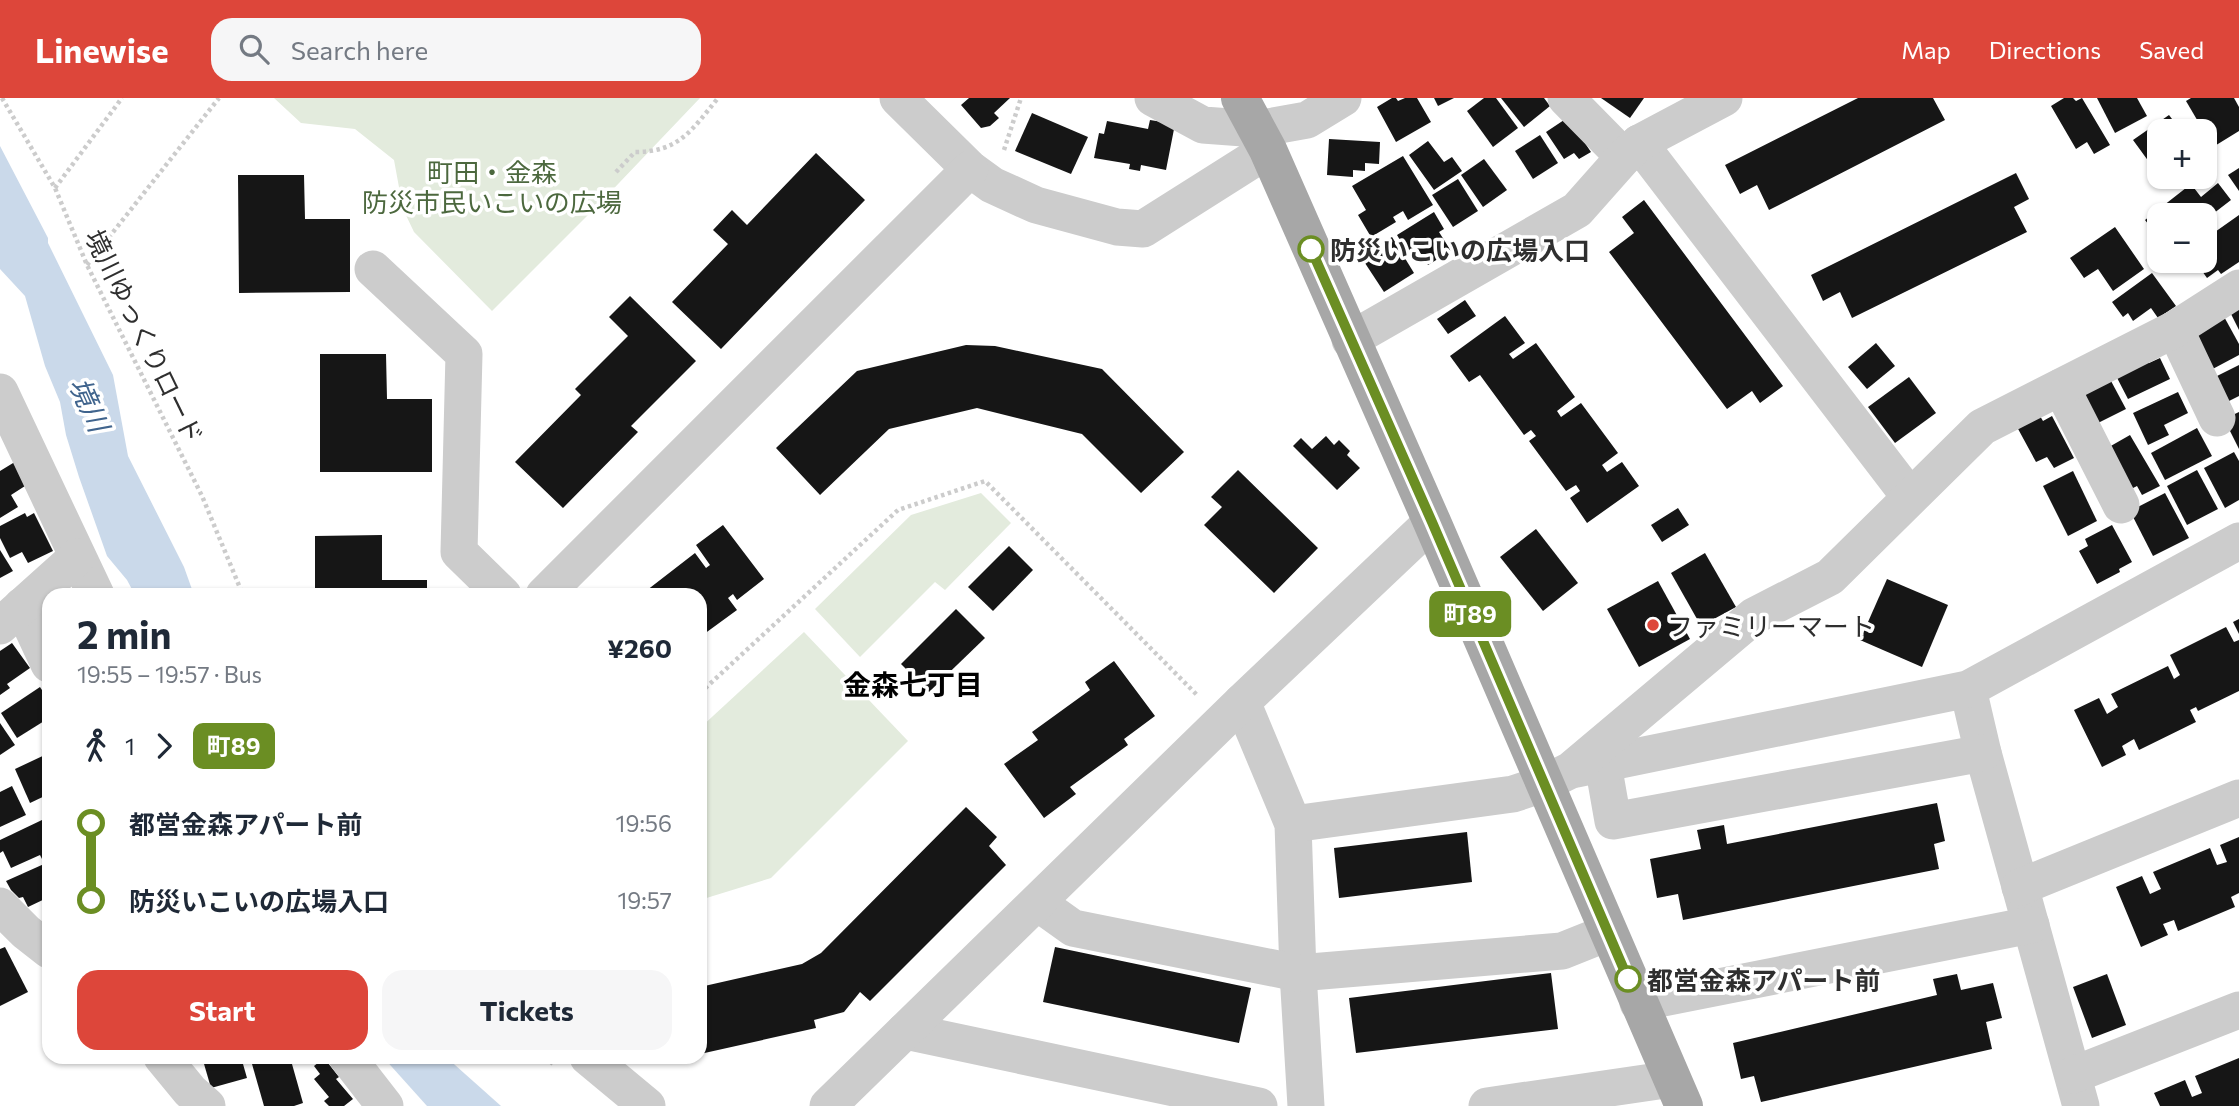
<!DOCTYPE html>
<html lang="en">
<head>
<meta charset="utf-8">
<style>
  body { margin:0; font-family:Commissioner,"Noto Sans JP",sans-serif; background:#f6f6f7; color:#1f2937; height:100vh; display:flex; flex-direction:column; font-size:26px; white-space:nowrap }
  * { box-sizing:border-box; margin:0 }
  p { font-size:23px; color:#747a83 }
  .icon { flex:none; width:38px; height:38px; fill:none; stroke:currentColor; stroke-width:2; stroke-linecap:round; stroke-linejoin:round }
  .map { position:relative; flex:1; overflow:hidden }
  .side { position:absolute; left:42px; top:490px; width:665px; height:476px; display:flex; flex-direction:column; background:#fff; border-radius:21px; box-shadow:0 2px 5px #0004 }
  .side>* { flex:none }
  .badge { padding:0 14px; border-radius:10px; font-size:24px; line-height:46px }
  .tools { position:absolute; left:2147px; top:21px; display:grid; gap:14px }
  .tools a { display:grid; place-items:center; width:70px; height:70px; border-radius:14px; background:#fff; box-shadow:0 2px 5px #0004; font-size:35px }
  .map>.badge { position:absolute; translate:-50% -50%; box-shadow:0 0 0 4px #fff }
  .legs { display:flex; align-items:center; gap:10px; height:77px; padding:0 35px; font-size:23px }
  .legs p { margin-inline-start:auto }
  .summary { display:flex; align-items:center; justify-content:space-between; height:119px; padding:0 35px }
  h1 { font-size:38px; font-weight:700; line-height:52px }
  .button { display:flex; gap:14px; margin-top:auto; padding:14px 35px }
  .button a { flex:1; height:80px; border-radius:21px; background:#dd463a; color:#fff; font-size:28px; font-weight:700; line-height:80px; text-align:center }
  .button a+a { background:#f6f6f7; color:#1f2937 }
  ul { padding:0 35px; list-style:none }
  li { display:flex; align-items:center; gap:24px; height:77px; font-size:26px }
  li i { display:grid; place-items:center; width:10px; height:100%; margin:0 9px; background:currentColor }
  li i::after { content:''; width:18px; height:18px; margin:-9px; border:5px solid; border-radius:50%; background:#fff }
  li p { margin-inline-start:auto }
  li:first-child i { background:linear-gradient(#0000 50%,currentColor 0) }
  li:last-child i { background:linear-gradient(currentColor 50%,#0000 0) }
  header { display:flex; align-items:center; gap:42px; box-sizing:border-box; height:98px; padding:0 35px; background:#dd463a; color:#fff }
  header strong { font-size:33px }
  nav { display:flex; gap:38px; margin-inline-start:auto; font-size:24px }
  .search { width:490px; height:63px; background:#f6f6f7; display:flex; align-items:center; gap:18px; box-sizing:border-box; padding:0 24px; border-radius:21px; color:#747a83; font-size:26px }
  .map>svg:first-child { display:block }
  .green { fill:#e3ebdd }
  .water { fill:#cad9ea }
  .building { fill:#161616 }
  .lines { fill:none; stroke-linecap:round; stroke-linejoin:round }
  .path { stroke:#ccc; stroke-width:4.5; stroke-dasharray:3.5 3.5; stroke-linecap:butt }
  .minor { stroke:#ccc; stroke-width:37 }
  .major { stroke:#a7a7a7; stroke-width:38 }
  .line-1-casing { stroke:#fff; stroke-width:16 }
  .line-1 { stroke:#6b8e23; stroke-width:10 }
  .stop-1-dot { fill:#fff; stroke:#6b8e23; stroke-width:3.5 }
  .poi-dot { fill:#dd463a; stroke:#fff; stroke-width:2.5 }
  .labels { text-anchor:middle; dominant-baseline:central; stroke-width:7; stroke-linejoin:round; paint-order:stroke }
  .park-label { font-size:26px; fill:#4c683e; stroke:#fff }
  .stop-label { font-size:26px; font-weight:bold; fill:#2f2f2f; stroke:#fff; text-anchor:start }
  .street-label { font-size:26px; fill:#2f2f2f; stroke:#fff }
  .poi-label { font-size:26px; fill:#2f2f2f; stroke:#fff; text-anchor:start }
  .water-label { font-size:28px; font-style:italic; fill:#40648d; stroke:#fff }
  .neighbourhood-label { font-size:28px; font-weight:bold; fill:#000; stroke:#fff }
</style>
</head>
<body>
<header>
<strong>Linewise</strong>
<div class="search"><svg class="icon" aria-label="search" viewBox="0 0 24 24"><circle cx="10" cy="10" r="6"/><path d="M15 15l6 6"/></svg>Search here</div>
<nav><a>Map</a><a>Directions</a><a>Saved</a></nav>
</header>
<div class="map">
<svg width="2239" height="1008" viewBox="0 0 2239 1008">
  <rect width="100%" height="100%" fill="#fff"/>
  <g class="green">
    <polygon points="274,0 700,0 599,106 492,213 414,134 403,111 394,62 355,31 301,25"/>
    <polygon points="981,395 1011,425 945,492 935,484 860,559 815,511 911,417"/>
    <polygon points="804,534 908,643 771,780 700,802 700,630"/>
  </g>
  <g class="water">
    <polygon points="0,48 48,140 48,145 113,277 128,358 184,469 194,497 135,497 127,482 107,458 79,379 66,337 60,304 45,268 25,198 0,171"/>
    <polygon points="383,959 446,959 501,1008 427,1008"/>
  </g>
  <g class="building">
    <polygon points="969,0 1010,0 994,15 999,20 990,28 981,30 961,7"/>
    <polygon points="1392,0 1396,0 1398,3 1405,0 1417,0 1431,24 1396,44 1377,9"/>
    <polygon points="1434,0 1454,0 1438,8"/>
    <polygon points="1484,0 1496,0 1518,30 1493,49 1467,13"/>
    <polygon points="1501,0 1544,0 1550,8 1524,29"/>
    <polygon points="1601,0 1644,0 1630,20"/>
    <polygon points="1858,0 1933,0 1945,22 1769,112 1757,87 1740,96 1725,67"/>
    <polygon points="2064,0 2073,0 2076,3 2082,0 2110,47 2094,56 2087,44 2076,51 2051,8"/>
    <polygon points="2097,0 2137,0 2147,18 2115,35"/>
    <polygon points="2191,0 2234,0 2239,9 2239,33 2213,49 2186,3"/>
    <polygon points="1032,15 1088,39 1071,76 1015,53"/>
    <polygon points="2169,17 2181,33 2160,33 2160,79 2133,42"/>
    <polygon points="1150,22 1175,26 1166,72 1141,67 1140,73 1129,71 1130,66 1094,60 1099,35 1104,36 1107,23 1148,31"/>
    <polygon points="1564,22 1570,23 1591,54 1579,61 1574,55 1564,61 1546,34"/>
    <polygon points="1540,37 1558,65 1533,81 1515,53"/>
    <polygon points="1329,41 1380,44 1379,66 1365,65 1365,73 1353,72 1353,79 1327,77"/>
    <polygon points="1428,43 1444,64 1452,59 1462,73 1434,92 1409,57"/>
    <polygon points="816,55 865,102 721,251 672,204 728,146 713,132 732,112 747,127"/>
    <polygon points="1403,58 1433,107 1408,122 1403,113 1393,119 1396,124 1371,139 1358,117 1366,112 1352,88"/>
    <polygon points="1484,61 1507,92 1483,109 1461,77"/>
    <polygon points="2239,70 2239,93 2228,77"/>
    <polygon points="2016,75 2029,101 2014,109 2027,134 1852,220 1840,194 1823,203 1811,177"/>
    <polygon points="238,77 304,77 305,121 350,121 350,194 239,195"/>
    <polygon points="1458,81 1478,113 1453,129 1432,97"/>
    <polygon points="2218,85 2231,102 2205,122 2205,117 2160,117 2160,141 2145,122 2191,86 2201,99"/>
    <polygon points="1644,102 1783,288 1760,305 1752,293 1727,311 1609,154 1634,135 1622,119"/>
    <polygon points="1434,114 1444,131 1439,134 1451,153 1428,167 1416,148 1407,154 1397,137"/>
    <polygon points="2239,117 2239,164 2221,176 2218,172 2207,180 2195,163 2205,163 2205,141"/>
    <polygon points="2115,129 2144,171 2113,193 2098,171 2084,180 2070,160"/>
    <polygon points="1392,139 1414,175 1384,194 1361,159"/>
    <polygon points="2152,175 2176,208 2158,220 2151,210 2133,223 2128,215 2123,219 2112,204"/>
    <polygon points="630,198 696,263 631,328 638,334 563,410 515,364 581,297 575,291 628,238 609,219"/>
    <polygon points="1465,202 1476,218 1448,236 1437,221"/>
    <polygon points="2239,209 2239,232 2230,214"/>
    <polygon points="2222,215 2239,246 2239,257 2207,274 2192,231"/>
    <polygon points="1505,218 1525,245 1509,256 1513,261 1536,245 1575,299 1557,313 1561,319 1581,305 1618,355 1602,367 1607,374 1622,364 1639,388 1587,425 1570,400 1580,393 1576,387 1566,393 1529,343 1536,338 1531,332 1524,337 1480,277 1469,284 1450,258"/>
    <polygon points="1876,245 1895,268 1867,291 1848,269"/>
    <polygon points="966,247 995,248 1102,271 1184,354 1141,395 1082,336 977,310 889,331 820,397 776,350 857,273"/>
    <polygon points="320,256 386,256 387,301 432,301 432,374 320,374"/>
    <polygon points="2146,259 2149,265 2160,260 2170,281 2128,301 2114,274"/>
    <polygon points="2239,267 2239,298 2221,307 2209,282"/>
    <polygon points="1909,279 1936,315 1895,345 1868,309"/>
    <polygon points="2111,283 2126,311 2088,330 2073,302"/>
    <polygon points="2178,294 2188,315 2164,327 2169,337 2148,347 2133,315"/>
    <polygon points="2239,314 2239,351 2224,321"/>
    <polygon points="2040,318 2043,323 2052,318 2074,360 2054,370 2047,359 2036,364 2017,329"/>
    <polygon points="2197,330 2212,358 2165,382 2151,355"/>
    <polygon points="2130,337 2160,388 2142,397 2137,388 2125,394 2102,353"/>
    <polygon points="1326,338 1334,347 1339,342 1350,353 1347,357 1360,370 1337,392 1293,348 1301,340 1312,351"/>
    <polygon points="2234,354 2239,363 2239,402 2225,410 2204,370"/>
    <polygon points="18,362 25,388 11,397 18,409 0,420 0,373"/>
    <polygon points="1238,372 1318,450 1274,495 1204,427 1222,409 1211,399"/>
    <polygon points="2197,372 2218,411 2187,427 2167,388"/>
    <polygon points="2073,373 2097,423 2068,438 2043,388"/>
    <polygon points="2165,395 2189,440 2153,458 2130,413"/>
    <polygon points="1678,410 1689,427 1662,444 1651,427"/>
    <polygon points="25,415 27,419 34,415 53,453 28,465 22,454 10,460 0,440 0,428"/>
    <polygon points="723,427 764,481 737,502 733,496 728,500 737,512 700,539 700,497 642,496 695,455 706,470 710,467 696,447"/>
    <polygon points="2112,427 2132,464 2119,471 2120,474 2097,486 2079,453 2088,448 2085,441"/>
    <polygon points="1536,431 1578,485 1543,513 1500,459"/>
    <polygon points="382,437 382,482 427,482 427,497 315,497 315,438"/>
    <polygon points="1009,448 1033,472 993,513 968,489"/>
    <polygon points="0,452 13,473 0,480"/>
    <polygon points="1705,455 1736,509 1701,528 1671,475"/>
    <polygon points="1887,481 1948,507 1922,569 1860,542"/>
    <polygon points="1658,483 1690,541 1639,569 1607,511"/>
    <polygon points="956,511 985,540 929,594 901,566"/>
    <polygon points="2239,521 2239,536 2233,524"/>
    <polygon points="2226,529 2234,544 2239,542 2239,593 2198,613 2196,609 2190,612 2196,624 2139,652 2134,641 2122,648 2126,657 2102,669 2074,612 2099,600 2107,616 2118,609 2111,596 2168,568 2174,581 2180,577 2170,557"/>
    <polygon points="12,545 30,570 7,586 10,590 0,597 0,553"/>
    <polygon points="1114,563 1155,618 1124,641 1128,647 1070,689 1076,696 1044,720 1004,666 1038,642 1032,634 1090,592 1085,584"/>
    <polygon points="40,589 49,603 49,620 17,640 1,615"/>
    <polygon points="0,625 15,647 0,657"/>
    <polygon points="49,655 49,696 30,705 15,671"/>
    <polygon points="12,688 26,717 0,729 0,694"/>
    <polygon points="1937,705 1945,743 1934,746 1939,771 1683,822 1678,796 1657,800 1650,761 1701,751 1697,732 1724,727 1727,746"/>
    <polygon points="966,709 997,739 989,748 1006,767 870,903 860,894 844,914 814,922 816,930 700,956 700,889 802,866 821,855"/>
    <polygon points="42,722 49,737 49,757 42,761 40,757 11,770 3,753 0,755 0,742"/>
    <polygon points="1467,734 1472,784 1339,800 1334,750"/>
    <polygon points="2239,739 2239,795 2231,799 2235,809 2178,833 2174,822 2163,826 2168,837 2141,849 2116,789 2142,778 2150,796 2161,791 2153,774 2210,750 2217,767 2227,764 2220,747"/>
    <polygon points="44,766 49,777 49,799 28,809 23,799 19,800 11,792 6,783"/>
    <polygon points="5,849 28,894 0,908 0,851"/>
    <polygon points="1055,849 1251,890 1239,945 1043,904"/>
    <polygon points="1551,875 1558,931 1356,955 1349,900"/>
    <polygon points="1957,876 1961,892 1993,885 2002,920 1986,924 1992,951 1761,1004 1754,978 1741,981 1733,945 1937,897 1933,881"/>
    <polygon points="2107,876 2126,927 2092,940 2073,889"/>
    <polygon points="202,959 241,959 247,980 211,990"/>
    <polygon points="250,959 290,959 303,1005 294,1008 264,1008"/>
    <polygon points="324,960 339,979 336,981 353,1001 344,1008 329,1008 324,1003 329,999 314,981 320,976 314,968"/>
    <polygon points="2239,960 2239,1008 2160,1008 2154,995 2185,982 2192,999 2202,995 2195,978"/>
  </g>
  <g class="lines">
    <g class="path">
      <polyline points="2,0 55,90 87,167 202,398 243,497"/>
      <polyline points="1004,52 1021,0"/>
      <path d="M616,74L635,54C679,54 692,32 718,0"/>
      <polyline points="55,90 122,0"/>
      <polyline points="87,167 219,0"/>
      <polyline points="700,595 898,412 985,383 1198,598"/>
      <polyline points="545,959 553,966"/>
    </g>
    <g class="minor">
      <polyline points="898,0 970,71 992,87 1036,107 1117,129 1143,131 1268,52"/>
      <polyline points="1153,0 1203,27 1257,31 1307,22 1343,0"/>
      <polyline points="1566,0 1624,59"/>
      <polyline points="1639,45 1910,399"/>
      <polyline points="373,171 464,256 459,454 503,497"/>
      <polyline points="2175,231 2217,320"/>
      <polyline points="1350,242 1577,112 1624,59 1639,45 1724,0"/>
      <polyline points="2061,289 2121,407"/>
      <polyline points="0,294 96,497"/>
      <polyline points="544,497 970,71"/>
      <polyline points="22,508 49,566"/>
      <polyline points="0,528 77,459"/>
      <polyline points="1968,591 1983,655 2081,1008"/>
      <polyline points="1242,604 1293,726 1298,875 1306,1008"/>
      <polyline points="1603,666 1613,723 1983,655"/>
      <polyline points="1576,671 1968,591 2239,443"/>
      <polyline points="1293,726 1513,696 1543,686 1571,672 1754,518 1830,479 1982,329 2175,231 2239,190"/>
      <polyline points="2020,789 2239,700"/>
      <polyline points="1038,805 1073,830 1298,875 1562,853 1607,835"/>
      <polyline points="0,808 26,834 49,852"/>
      <polyline points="1638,905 2031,827"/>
      <polyline points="905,933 1259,1008"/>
      <polyline points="162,959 190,993 207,1008"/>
      <polyline points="347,959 385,1008"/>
      <polyline points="588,959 647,1008"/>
      <polyline points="2073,977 2239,912"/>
      <polyline points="828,1008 1242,604 1432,424"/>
      <polyline points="1487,1008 1672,981"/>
    </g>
    <polyline class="major" points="1240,0 1268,52 1432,424 1684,1008"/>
  </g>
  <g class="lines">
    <g class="line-1-casing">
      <polyline id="line-1" points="1311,151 1432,424 1628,881"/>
    </g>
    <use href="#line-1" class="line-1"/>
  </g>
  <g class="stop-1-dot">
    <circle cx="1311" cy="151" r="12"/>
    <circle cx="1628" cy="881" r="12"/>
  </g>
  <circle class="poi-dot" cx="1653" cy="527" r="7"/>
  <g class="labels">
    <g class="park-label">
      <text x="492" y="73">町田・金森<tspan x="492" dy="30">防災市民いこいの広場</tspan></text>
    </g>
    <g class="stop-label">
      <text x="1330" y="151">防災いこいの広場入口</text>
      <text x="1647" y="881">都営金森アパート前</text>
    </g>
    <g class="street-label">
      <text transform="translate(145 238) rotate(64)">境川ゆっくりロード</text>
    </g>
    <g class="poi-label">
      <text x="1667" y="527">ファミリーマート</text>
    </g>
    <g class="water-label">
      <text transform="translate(90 306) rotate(66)">境川</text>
    </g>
    <g class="neighbourhood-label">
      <text x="913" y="586">金森七丁目</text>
    </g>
  </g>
</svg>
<div class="tools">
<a>+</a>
<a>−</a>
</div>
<b class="badge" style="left:1470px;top:516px;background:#6b8e23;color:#fff">町89</b>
<section class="side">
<div class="summary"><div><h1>2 min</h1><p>19:55 – 19:57 · Bus</p></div><b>¥260</b></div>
<div class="legs"><svg class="icon" aria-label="walk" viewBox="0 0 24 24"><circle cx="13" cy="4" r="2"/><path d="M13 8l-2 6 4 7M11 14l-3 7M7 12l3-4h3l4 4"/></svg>1<svg class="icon" aria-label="forward" viewBox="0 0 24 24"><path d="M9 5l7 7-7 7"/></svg><b class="badge" style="background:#6b8e23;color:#fff">町89</b></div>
<ul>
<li><i style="color:#6b8e23"></i><b>都営金森アパート前</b><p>19:56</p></li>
<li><i style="color:#6b8e23"></i><b>防災いこいの広場入口</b><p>19:57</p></li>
</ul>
<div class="button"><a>Start</a><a>Tickets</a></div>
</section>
</div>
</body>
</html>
